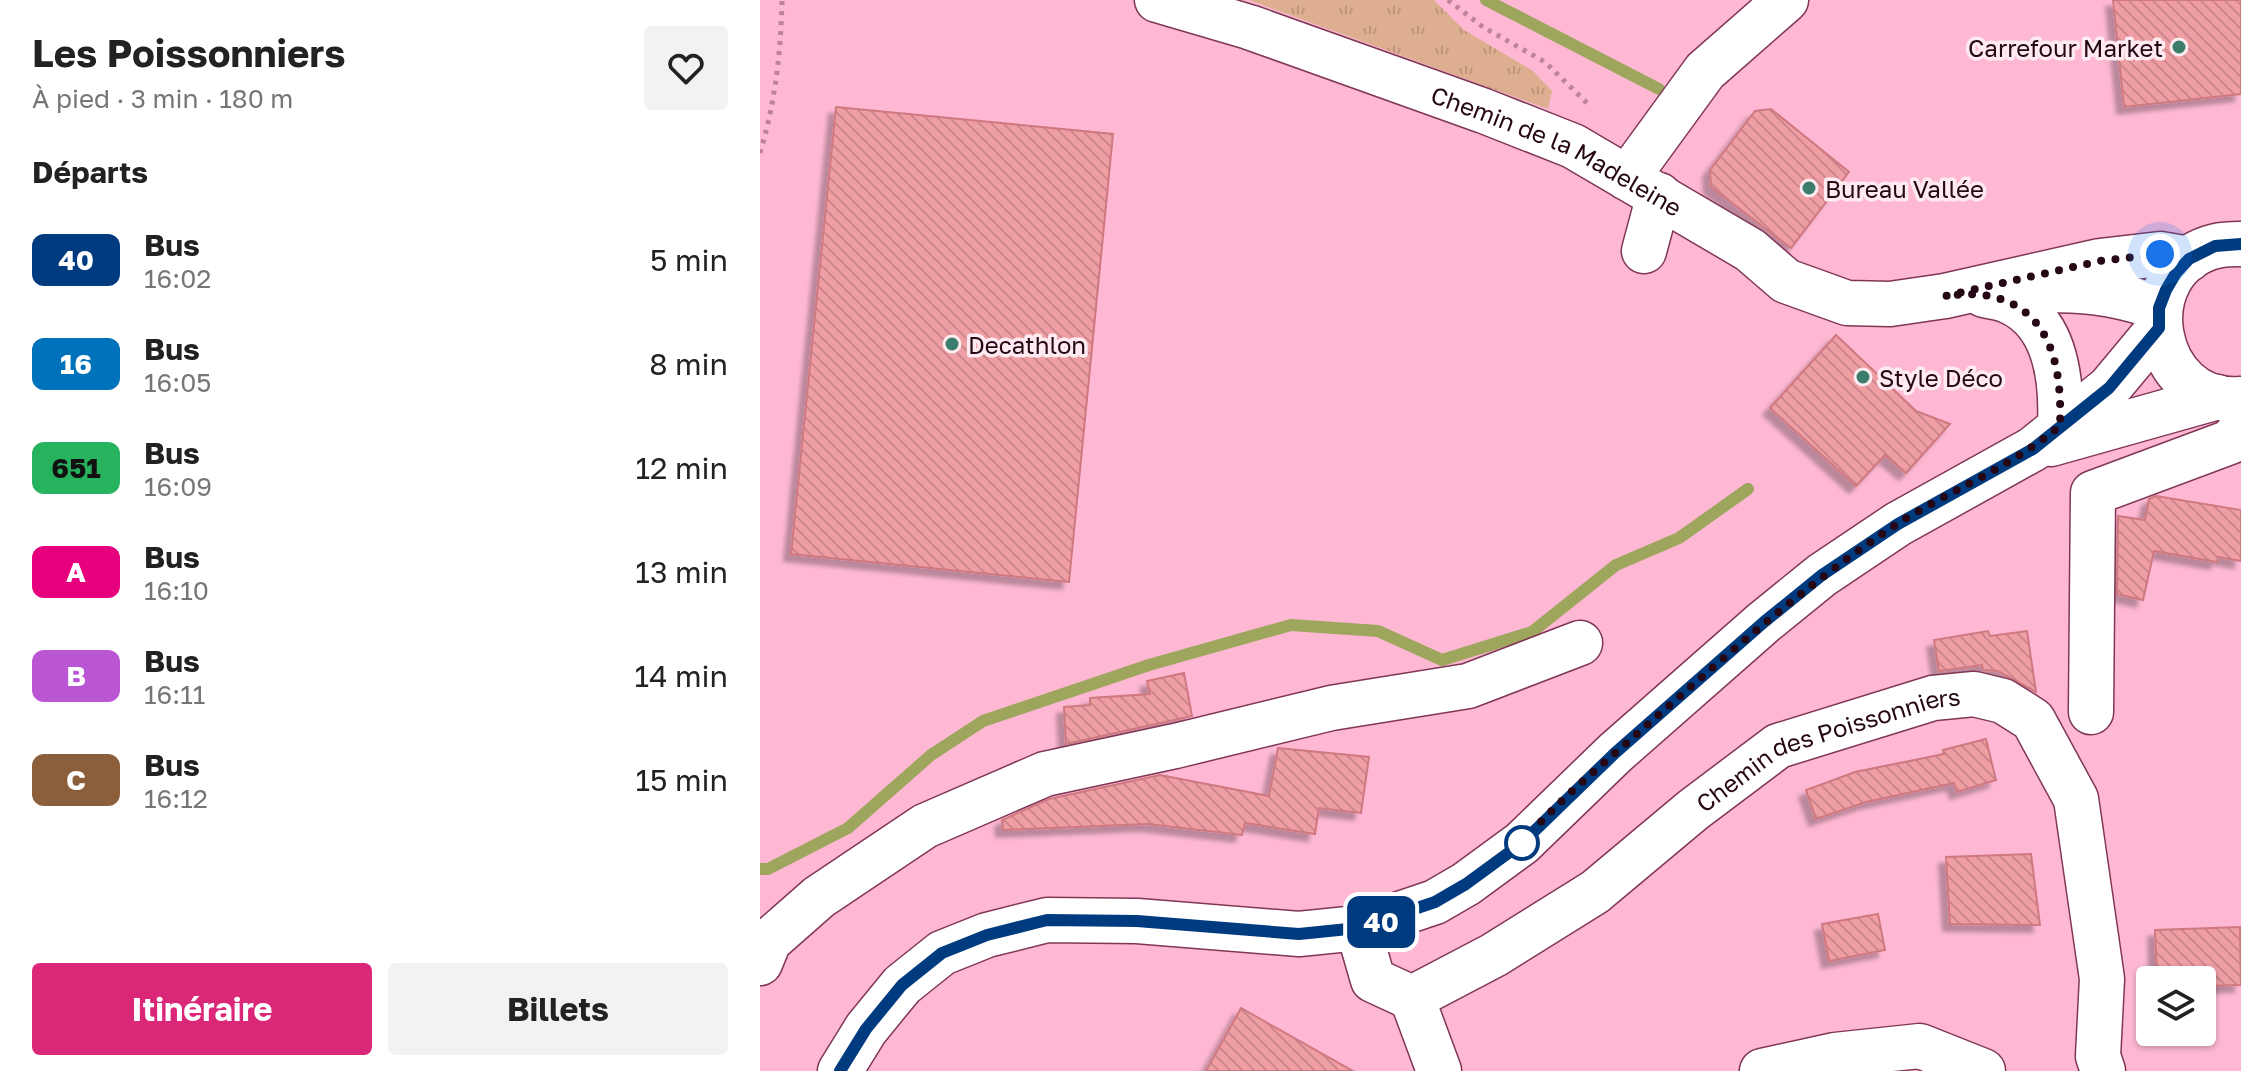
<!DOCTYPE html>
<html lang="fr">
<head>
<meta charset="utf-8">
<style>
  body { margin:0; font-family:"Golos Text",sans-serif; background:#f2f2f2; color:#222; height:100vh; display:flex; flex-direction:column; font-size:30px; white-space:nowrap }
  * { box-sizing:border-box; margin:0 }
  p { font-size:26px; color:#767676 }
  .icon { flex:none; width:44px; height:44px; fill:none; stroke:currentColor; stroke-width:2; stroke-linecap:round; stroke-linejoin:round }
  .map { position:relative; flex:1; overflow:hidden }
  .drawer { display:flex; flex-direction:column; background:#fff; width:760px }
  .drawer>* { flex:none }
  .badge { padding:0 16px; border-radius:12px; font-size:28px; line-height:52px }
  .buttons { position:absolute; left:1376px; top:966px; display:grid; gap:16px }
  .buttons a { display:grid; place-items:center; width:80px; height:80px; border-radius:8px; background:#fff; box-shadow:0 2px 6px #0004; font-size:40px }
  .you { position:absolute; width:40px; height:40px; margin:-20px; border:6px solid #fff; border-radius:50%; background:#1a73e8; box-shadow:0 0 0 12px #1a73e833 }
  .map>.badge { position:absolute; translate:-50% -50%; box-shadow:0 0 0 4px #fff }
  h2 { padding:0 32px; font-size:30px; line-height:72px }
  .round { display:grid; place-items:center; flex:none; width:84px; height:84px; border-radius:8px; background:#f2f2f2 }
  .summary { display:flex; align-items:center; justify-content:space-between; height:136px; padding:0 32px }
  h1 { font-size:38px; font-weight:700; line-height:60px }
  .primary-button { display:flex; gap:16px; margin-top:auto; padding:16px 32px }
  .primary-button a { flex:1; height:92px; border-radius:8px; background:#db2777; color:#fff; font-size:32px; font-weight:700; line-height:92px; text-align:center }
  .primary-button a+a { background:#f2f2f2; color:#222 }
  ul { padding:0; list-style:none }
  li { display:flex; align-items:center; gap:24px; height:104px; padding:0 32px }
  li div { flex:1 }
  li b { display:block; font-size:30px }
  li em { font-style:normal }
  li .badge { min-width:88px; font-weight:700; text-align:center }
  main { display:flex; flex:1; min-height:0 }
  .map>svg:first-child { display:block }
  .grass { fill:url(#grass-tufts) }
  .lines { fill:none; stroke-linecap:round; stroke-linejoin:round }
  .stream { stroke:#9ea65d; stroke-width:12 }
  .building { fill:url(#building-back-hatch); stroke:#cf7880; stroke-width:2; filter:url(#shadow) }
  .minor-casing { stroke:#803657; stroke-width:47 }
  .major-casing { stroke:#803657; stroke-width:47 }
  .path { stroke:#bd839a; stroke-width:5; stroke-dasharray:4 6; stroke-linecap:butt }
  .minor { stroke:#fff; stroke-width:44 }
  .major { stroke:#fff; stroke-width:44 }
  .line-casing { stroke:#fff; stroke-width:18 }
  .line { stroke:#003b80; stroke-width:12 }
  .walk { stroke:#260716; stroke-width:8; stroke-dasharray:0 14.4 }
  .poi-dot { fill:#3b7c6b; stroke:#fdebf1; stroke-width:3 }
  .stop-dot { fill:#fff; stroke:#003b80; stroke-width:4 }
  .labels { text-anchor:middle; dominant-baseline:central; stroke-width:7; stroke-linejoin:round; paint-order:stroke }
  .poi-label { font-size:24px; fill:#260716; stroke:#fdebf1; text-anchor:start }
  .street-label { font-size:24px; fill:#260716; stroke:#fdebf1 }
</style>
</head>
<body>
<main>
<section class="drawer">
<div class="summary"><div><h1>Les Poissonniers</h1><p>À pied · 3 min · 180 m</p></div><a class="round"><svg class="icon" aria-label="heart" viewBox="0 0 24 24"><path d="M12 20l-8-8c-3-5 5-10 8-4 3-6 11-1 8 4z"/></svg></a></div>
<h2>Départs</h2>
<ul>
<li><span class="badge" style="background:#003b80;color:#fff">40</span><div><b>Bus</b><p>16:02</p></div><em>5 min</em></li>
<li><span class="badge" style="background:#0072bc;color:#fff">16</span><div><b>Bus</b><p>16:05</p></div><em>8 min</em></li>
<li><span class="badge" style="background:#27b35e;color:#111">651</span><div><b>Bus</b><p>16:09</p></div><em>12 min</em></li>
<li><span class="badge" style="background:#e6007e;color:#fff">A</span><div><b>Bus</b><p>16:10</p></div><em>13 min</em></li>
<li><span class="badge" style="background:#ba55d3;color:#fff">B</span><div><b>Bus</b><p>16:11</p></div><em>14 min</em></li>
<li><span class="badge" style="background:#8b5e3c;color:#fff">C</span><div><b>Bus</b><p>16:12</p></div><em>15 min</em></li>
</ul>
<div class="primary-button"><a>Itinéraire</a><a>Billets</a></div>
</section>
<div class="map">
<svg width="1481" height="1071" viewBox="0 0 1481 1071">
  <defs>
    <pattern id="grass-tufts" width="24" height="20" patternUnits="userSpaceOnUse" patternTransform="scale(2)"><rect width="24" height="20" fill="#ddae90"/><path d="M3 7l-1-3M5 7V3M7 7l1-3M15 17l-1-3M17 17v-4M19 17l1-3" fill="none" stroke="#be947b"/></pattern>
    <pattern id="building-back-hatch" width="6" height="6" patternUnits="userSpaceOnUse" patternTransform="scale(2)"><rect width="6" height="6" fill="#ef9ea4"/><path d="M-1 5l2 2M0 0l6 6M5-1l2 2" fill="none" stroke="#cd878c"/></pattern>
    <filter id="shadow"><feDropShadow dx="-7" dy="7" stdDeviation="2" flood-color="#0004"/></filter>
  </defs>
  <rect width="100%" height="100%" fill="#feb8d3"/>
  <polygon class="grass" points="489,0 674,0 704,30 773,71 792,91 788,109"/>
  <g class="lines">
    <g class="stream">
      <polyline points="726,0 899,89"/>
      <polyline points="0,869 8,869 88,828 171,755 223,721 389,665 531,625 618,631 682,660 772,632 856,565 919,538 988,489"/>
    </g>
  </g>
  <g class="building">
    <polygon points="1353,0 1481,0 1481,94 1364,107"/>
    <polygon points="76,107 353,134 309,582 31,554"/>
    <polygon points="1011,109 1089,172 1031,248 951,187 950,170 995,111"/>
    <polygon points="1076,335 1156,411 1190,424 1146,473 1125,455 1096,486 1010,408"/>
    <polygon points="1396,496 1481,510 1481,561 1458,557 1457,562 1394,551 1383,600 1357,594 1358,516 1385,520 1389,499"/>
    <polygon points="1228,631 1230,636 1267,631 1276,692 1238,671 1223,670 1222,665 1179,671 1174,640"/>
    <polygon points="424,673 432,716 306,744 304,707 330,705 330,698 390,694 387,681"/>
    <polygon points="1226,739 1236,780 1197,792 1194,783 1106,802 1056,819 1046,790 1095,772 1184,754 1183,750"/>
    <polygon points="518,748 609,757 601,813 559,808 555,834 485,823 482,835 388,824 243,830 242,820 289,799 400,775 509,796"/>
    <polygon points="1271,854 1280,925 1190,924 1186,857"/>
    <polygon points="1118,914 1125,950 1069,961 1062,924"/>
    <polygon points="1480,927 1481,985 1442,986 1442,980 1397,980 1395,930"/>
    <polygon points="481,1008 593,1071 446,1071"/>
  </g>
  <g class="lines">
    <g class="minor-casing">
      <g id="minor">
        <path id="s1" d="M397,0L489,27L724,111L813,146L990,250L1026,281L1087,303L1130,304L1185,296L1340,261L1400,254L1429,259"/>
        <polyline points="867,178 945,71 1026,0"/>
        <polyline points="884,251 899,195"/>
        <path d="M1276,291C1317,288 1361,294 1399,308"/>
        <path d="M1224,295C1232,297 1241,298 1248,301C1297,321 1302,382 1300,426"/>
        <polyline points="1331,712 1333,493 1470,442 1481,430"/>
        <path id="s2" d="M598,928L613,980L652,998L734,955L835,892L933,810L1018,746L1173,698L1214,694L1243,701L1273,720L1316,799L1342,979L1338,1056L1343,1071"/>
        <polyline points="0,963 9,941 59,897 165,826 285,774 415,746 571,708 708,686 820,643"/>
        <polyline points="652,998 679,1071"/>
        <polyline points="1002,1071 1075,1055 1160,1046 1223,1071"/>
      </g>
    </g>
    <g class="major-casing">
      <g id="major">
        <path d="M1481,244C1473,244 1464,244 1456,246C1367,268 1391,407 1481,399"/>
        <polyline points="1291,444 1458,397"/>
        <polyline points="80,1071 106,1029 142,985 182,953 227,935 287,920 377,921 539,934 598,928 675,902 706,884 762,843 855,753 1004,622 1062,575 1138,524 1273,449 1349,388 1399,328"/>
      </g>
    </g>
    <g class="path">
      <polyline points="688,0 723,27 785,62 828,104"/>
      <path d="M0,153C15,103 21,52 22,0"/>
    </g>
    <use href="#minor" class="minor"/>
    <use href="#major" class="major"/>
  </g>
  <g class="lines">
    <g class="line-casing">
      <polyline id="line" points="80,1071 106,1029 142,985 182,953 227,935 287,920 377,921 539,934 598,928 675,902 706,884 762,843 855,753 1004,622 1062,575 1138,524 1273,449 1349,388 1399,328 1399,308 1406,290 1416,273 1429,259 1455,246 1481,244"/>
    </g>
    <use href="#line" class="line"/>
    <path class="walk" d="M762,843C800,798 849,759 894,719C972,650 1047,584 1134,526C1188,491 1250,468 1300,426C1302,368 1292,305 1223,295C1211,293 1198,295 1185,296L1340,261L1400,254"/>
  </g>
  <g class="poi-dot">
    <circle cx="1419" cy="47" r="8"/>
    <circle cx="1049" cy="188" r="8"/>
    <circle cx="192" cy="344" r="8"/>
    <circle cx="1103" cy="377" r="8"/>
  </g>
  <circle class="stop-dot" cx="762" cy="843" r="16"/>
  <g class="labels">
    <g class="poi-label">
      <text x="1403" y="47" text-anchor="end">Carrefour Market</text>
      <text x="1065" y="188">Bureau Vallée</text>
      <text x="208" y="344">Decathlon</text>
      <text x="1119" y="377">Style Déco</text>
    </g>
    <g class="street-label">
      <text stroke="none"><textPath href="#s1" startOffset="428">Chemin de la Madeleine</textPath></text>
      <text stroke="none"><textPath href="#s2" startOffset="588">Chemin des Poissonniers</textPath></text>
    </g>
  </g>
</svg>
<div class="buttons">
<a><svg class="icon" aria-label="layers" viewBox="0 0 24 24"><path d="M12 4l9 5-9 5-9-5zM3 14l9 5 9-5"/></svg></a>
</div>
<div class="you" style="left:1400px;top:254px"></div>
<b class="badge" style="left:621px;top:922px;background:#003b80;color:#fff">40</b>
</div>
</main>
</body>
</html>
